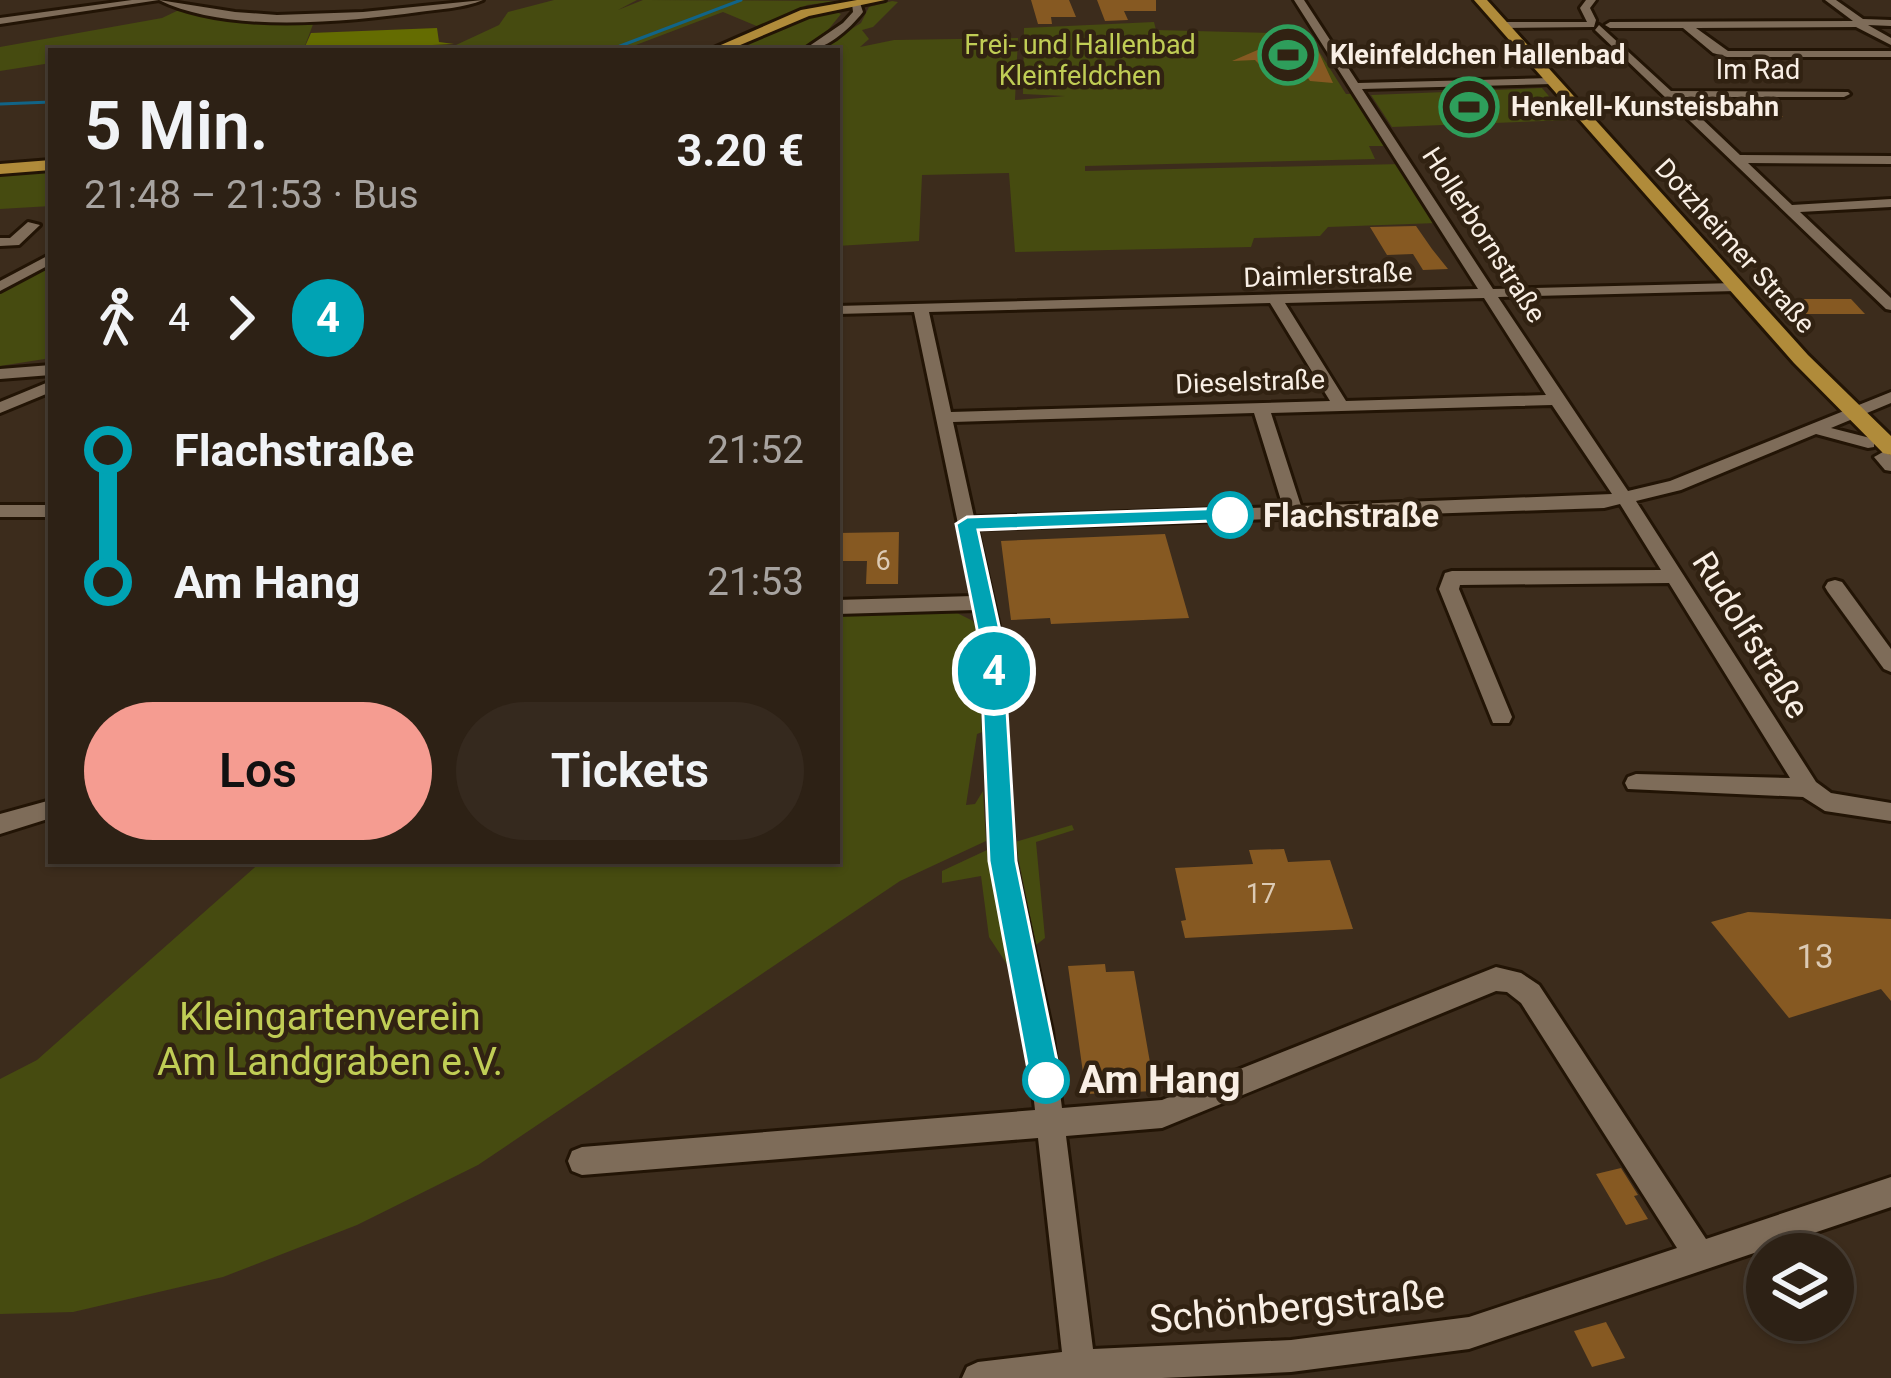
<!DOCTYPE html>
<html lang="de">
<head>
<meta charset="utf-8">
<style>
  body { margin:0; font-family:Roboto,sans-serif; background:#35291e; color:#f1f3f6; height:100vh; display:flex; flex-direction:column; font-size:45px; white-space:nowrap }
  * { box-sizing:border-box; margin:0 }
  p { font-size:39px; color:#a7a3a0 }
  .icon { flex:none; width:66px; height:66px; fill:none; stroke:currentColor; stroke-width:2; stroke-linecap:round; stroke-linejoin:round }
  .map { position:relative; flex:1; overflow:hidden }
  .sheet { position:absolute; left:48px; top:48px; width:792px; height:816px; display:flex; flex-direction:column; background:#2d2115; border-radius:0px; box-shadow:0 3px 9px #0004,0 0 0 3px #483e34 }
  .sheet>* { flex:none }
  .badge { padding:0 24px; border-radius:39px; font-size:42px; line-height:78px }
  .buttons { position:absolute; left:1746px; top:1233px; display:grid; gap:24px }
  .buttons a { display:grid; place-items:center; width:108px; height:108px; border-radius:50%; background:#2d2115; box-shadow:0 3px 9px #0004,0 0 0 3px #483e34; font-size:60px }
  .map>.badge { position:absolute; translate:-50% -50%; box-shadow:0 0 0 6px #fff }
  .legs { display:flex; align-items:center; gap:18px; height:132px; padding:0 36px; font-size:39px }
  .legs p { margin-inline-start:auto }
  .head { display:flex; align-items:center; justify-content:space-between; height:204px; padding:0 36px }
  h1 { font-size:66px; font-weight:600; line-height:90px }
  .cta { display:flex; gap:24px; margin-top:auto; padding:24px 36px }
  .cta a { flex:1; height:138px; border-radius:72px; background:#f59c91; color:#111; font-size:48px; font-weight:600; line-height:138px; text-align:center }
  .cta a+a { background:#35291e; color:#f1f3f6 }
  ul { padding:0 36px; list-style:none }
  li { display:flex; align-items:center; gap:42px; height:132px; font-size:45px }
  li i { display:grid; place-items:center; width:18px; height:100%; margin:0 15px; background:currentColor }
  li i::after { content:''; width:30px; height:30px; margin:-15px; border:9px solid; border-radius:50%; background:#2d2115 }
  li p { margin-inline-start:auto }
  li:first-child i { background:linear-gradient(#0000 50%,currentColor 0) }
  li:last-child i { background:linear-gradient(currentColor 50%,#0000 0) }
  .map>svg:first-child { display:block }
  .green { fill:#464b10 }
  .forest { fill:#646c01 }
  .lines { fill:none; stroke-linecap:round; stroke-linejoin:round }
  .stream { stroke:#116487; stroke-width:3 }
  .building { fill:#865922 }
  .minor-casing { stroke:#221405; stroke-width:6 }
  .major-casing { stroke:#221405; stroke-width:6 }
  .minor { fill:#7e6c59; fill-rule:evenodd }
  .major { fill:#b08b3a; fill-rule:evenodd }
  .line-1 { fill:#00a3b4; stroke:#fff; stroke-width:3 }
  .stop-1-dot { fill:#fff; stroke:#00a3b4; stroke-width:6 }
  .labels { text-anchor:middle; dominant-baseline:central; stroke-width:9; stroke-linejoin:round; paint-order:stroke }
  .far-park-label { font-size:27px; fill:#c0cd55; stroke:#312212 }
  .far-poi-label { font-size:27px; font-weight:bold; fill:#f9efe5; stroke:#312212; text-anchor:start }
  .far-street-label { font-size:27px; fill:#f9efe5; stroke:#312212 }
  .number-label { font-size:27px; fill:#dccab4 }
  .stop-label { font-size:33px; font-weight:bold; fill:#f9efe5; stroke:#312212; text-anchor:start }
  .street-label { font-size:33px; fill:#f9efe5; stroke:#312212 }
  .near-number-label { font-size:33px; fill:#dccab4 }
  .near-park-label { font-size:39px; fill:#c0cd55; stroke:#312212 }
  .near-stop-label { font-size:39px; font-weight:bold; fill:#f9efe5; stroke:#312212; text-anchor:start }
  .near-street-label { font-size:39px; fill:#f9efe5; stroke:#312212 }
</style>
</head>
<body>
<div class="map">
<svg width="1891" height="1378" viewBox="0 0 1891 1378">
  <rect width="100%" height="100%" fill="#3c2c1c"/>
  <g class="green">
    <polygon points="554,0 637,0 618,10 643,0 838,1 807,5 759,27 723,12 620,51 443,51 499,25 508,12"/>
    <polygon points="892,1 898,2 873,27 862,30 869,39 860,47 894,40 1018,38 1015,100 1065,96 1023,94 1024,28 1154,22 1156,30 1308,34 1346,94 1355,94 1388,146 1369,146 1375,159 1085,166 1085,171 1401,164 1437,223 1328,227 1320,236 1254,238 1251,247 1015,252 1009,173 922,175 919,241 837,246 837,51 816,51 861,23 869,7"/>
    <polygon points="181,9 315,19 303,51 51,51 51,63 0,71 0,47 162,18"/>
    <polygon points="834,11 841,14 828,30 805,47 813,51 722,51 812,14"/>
    <polygon points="1542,88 1569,120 1392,127 1371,95"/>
    <polygon points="51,167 51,206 0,209 0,171"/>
    <polygon points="51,260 51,342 45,344 51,358 0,366 0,289"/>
    <polygon points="957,613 973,621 978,634 985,731 977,734 966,805 975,804 983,791 986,841 900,881 478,1165 357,1225 223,1277 73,1312 0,1314 0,1079 37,1060 262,861 837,861 837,614"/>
    <polygon points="1072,825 1074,830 1036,842 1045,938 1036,945 1015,842"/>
    <polygon points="987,850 1008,966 989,937 981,876 942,883 942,871"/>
  </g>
  <polygon class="forest" points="437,28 439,42 454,44 303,51 311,33"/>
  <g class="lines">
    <g class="stream">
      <polyline points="607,51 741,0"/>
      <polyline points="0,104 51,102"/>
    </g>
  </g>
  <g class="building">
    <polygon points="1031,0 1069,0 1076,17 1051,17 1052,24 1038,24"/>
    <polygon points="1097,0 1156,0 1156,11 1124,11 1128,20 1105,21"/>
    <polygon points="1276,42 1315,44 1333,83 1310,81 1301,68 1264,69 1255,60 1232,61"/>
    <polygon points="1697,101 1766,101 1783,117 1713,117"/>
    <polygon points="1416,226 1432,249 1448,269 1423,270 1413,254 1387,255 1370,227"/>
    <polygon points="1789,299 1851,299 1865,314 1803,314"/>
    <polygon points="899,532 898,584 866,584 867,561 837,561 837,533"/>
    <polygon points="1165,534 1189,618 1051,624 1050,618 1011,620 1001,541"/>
    <polygon points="1284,849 1288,862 1330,860 1353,929 1185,938 1181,921 1186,920 1175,868 1253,864 1249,850"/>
    <polygon points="1748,912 1891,919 1891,1001 1881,989 1789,1018 1711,922"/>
    <polygon points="1105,964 1106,972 1134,971 1155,1091 1086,1094 1068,966"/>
    <polygon points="1621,1168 1638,1195 1634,1196 1648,1219 1626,1225 1596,1174"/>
    <polygon points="1606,1322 1625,1358 1592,1367 1574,1331"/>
  </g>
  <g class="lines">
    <g class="minor-casing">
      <g id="minor">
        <polygon points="132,0 159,0 0,24 0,18"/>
        <path d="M159,0L235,12L277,15L363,12L483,0C464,8 440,9 419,12C344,22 228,34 159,0Z"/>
        <path d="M1294,0H1304L1358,83L1551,78L1557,81L1551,84L1362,89L1493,289L1736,283L1743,287L1736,291L1498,297L1628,491L1670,481L1891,392V403L1831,428L1874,439V447L1868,448L1816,434L1681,490L1636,501L1816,782L1831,793L1891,803V821L1825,811L1803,797L1628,789L1625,783L1628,777L1636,774L1790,778L1669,583L1460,585L1459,589L1512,717L1509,723H1493L1439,589L1445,573L1452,571L1661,570L1620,504L1604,508L977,529L1000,631L1015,861L1052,1031L1062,1108L1162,1100L1496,967L1521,973L1539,985L1706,1239L1891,1177V1207L1469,1349L1291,1372L1162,1378H962L967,1367L978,1362L1062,1352L1038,1138L582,1175L572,1171L568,1161L572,1151L582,1147L1035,1110L1026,1031L991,861L980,631L976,610L837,614V600L973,596L914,312L837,314V306L1478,289ZM1484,298L1546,395L1346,401L1285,303ZM1270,303L1330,401L951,412L929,312ZM1552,405L1612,494L1301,506L1271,413ZM1254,413L1283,507L974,517L953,422ZM1496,991L1507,992L1521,1003L1677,1248L1469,1317L1291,1340L1093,1349L1066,1136L1162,1128Z"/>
        <polygon points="1586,0 1596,0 1590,8 1596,20 1594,27 1502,28 1497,25 1502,22 1587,22 1580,8"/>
        <polygon points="1825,0 1836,0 1863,19 1891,20 1891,26 1868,25 1891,38 1891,45 1856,27 1696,28 1728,51 1891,51 1891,57 1727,57 1713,53 1683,28 1610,28 1605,25 1610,22 1853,21"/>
        <path d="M852,3H860L863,12C849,30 825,51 802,51L843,23L853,12Z"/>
        <polygon points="1599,25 1671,91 1848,92 1850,94 1844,97 1679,97 1740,155 1891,156 1891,164 1748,163 1792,205 1891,199 1891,207 1800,212 1891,298 1891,310 1886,309 1595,30"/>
        <polygon points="28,222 40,225 19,245 0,246 0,238 10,238"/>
        <polygon points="51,254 51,264 0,291 0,281"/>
        <polygon points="51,365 51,375 0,379 0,369"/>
        <polygon points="51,381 51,392 0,413 0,402"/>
        <polygon points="1883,452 1891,455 1891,471 1885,470 1874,457"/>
        <rect x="0" y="505" width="51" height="12"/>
        <polygon points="1835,580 1842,582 1891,649 1891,672 1884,669 1828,592 1825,587 1828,582"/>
        <polygon points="51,800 51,818 0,834 0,814"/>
      </g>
    </g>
    <g class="major-casing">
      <g id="major">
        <polygon points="857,0 885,0 809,16 726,51 707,51 801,10"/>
        <polygon points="1474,0 1487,0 1808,355 1891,436 1891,455 1883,453 1794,363"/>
        <polygon points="51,160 51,170 0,174 0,164"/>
      </g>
    </g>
    <use href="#minor" class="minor"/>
    <use href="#major" class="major"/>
  </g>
  <polygon class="line-1" points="1230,508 1237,510 1237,520 978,530 1003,644 1016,861 1061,1080 1056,1091 1046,1095 1035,1091 1030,1080 989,861 980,644 956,524 967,517"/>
  <defs>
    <g id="stadium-ring" transform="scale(3)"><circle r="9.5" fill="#312212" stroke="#2e9e5b" stroke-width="1.5"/><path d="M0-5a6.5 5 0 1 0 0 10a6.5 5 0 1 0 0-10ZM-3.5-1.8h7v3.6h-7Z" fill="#2e9e5b"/></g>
  </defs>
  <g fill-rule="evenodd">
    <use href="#stadium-ring" x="1288" y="55"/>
    <use href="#stadium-ring" x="1469" y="107"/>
  </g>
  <g class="stop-1-dot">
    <circle cx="1230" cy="515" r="21"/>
    <circle cx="1046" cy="1080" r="21"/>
  </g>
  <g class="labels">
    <g class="far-park-label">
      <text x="1080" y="45">Frei- und Hallenbad<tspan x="1080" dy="31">Kleinfeldchen</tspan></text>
    </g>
    <g class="far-poi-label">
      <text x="1330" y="55">Kleinfeldchen Hallenbad</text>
      <text x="1511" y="107">Henkell-Kunsteisbahn</text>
    </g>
    <g class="far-street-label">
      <text x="1758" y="70">Im Rad</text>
      <text transform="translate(1484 235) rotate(57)">Hollerbornstraße</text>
      <text transform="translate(1735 246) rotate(48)">Dotzheimer Straße</text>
      <text transform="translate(1328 275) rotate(-2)">Daimlerstraße</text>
      <text transform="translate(1250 382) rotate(-2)">Dieselstraße</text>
    </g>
    <g class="number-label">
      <text x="883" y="561">6</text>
      <text x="1261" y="894">17</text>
    </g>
    <g class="stop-label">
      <text x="1263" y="515">Flachstraße</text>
    </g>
    <g class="street-label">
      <text transform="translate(1751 635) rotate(58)">Rudolfstraße</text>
    </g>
    <g class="near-number-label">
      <text x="1815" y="956">13</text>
    </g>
    <g class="near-park-label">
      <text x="330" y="1017">Kleingartenverein<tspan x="330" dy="45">Am Landgraben e.V.</tspan></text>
    </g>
    <g class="near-stop-label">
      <text x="1079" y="1080">Am Hang</text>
    </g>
    <g class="near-street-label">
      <text transform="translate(1297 1307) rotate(-5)">Schönbergstraße</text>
    </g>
  </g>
</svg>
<div class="buttons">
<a><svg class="icon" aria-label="layers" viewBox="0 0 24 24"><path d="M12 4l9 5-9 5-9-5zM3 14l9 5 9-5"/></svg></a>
</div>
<b class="badge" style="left:994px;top:671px;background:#00a3b4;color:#fff">4</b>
<section class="sheet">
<div class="head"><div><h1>5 Min.</h1><p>21:48 – 21:53 · Bus</p></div><b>3.20 €</b></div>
<div class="legs"><svg class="icon" aria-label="walk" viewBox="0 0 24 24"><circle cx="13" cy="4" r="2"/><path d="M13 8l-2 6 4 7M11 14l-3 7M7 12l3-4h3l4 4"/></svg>4<svg class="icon" aria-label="forward" viewBox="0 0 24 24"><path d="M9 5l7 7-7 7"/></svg><b class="badge" style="background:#00a3b4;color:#fff">4</b></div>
<ul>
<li><i style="color:#00a3b4"></i><b>Flachstraße</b><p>21:52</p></li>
<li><i style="color:#00a3b4"></i><b>Am Hang</b><p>21:53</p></li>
</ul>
<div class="cta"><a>Los</a><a>Tickets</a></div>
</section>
</div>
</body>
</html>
